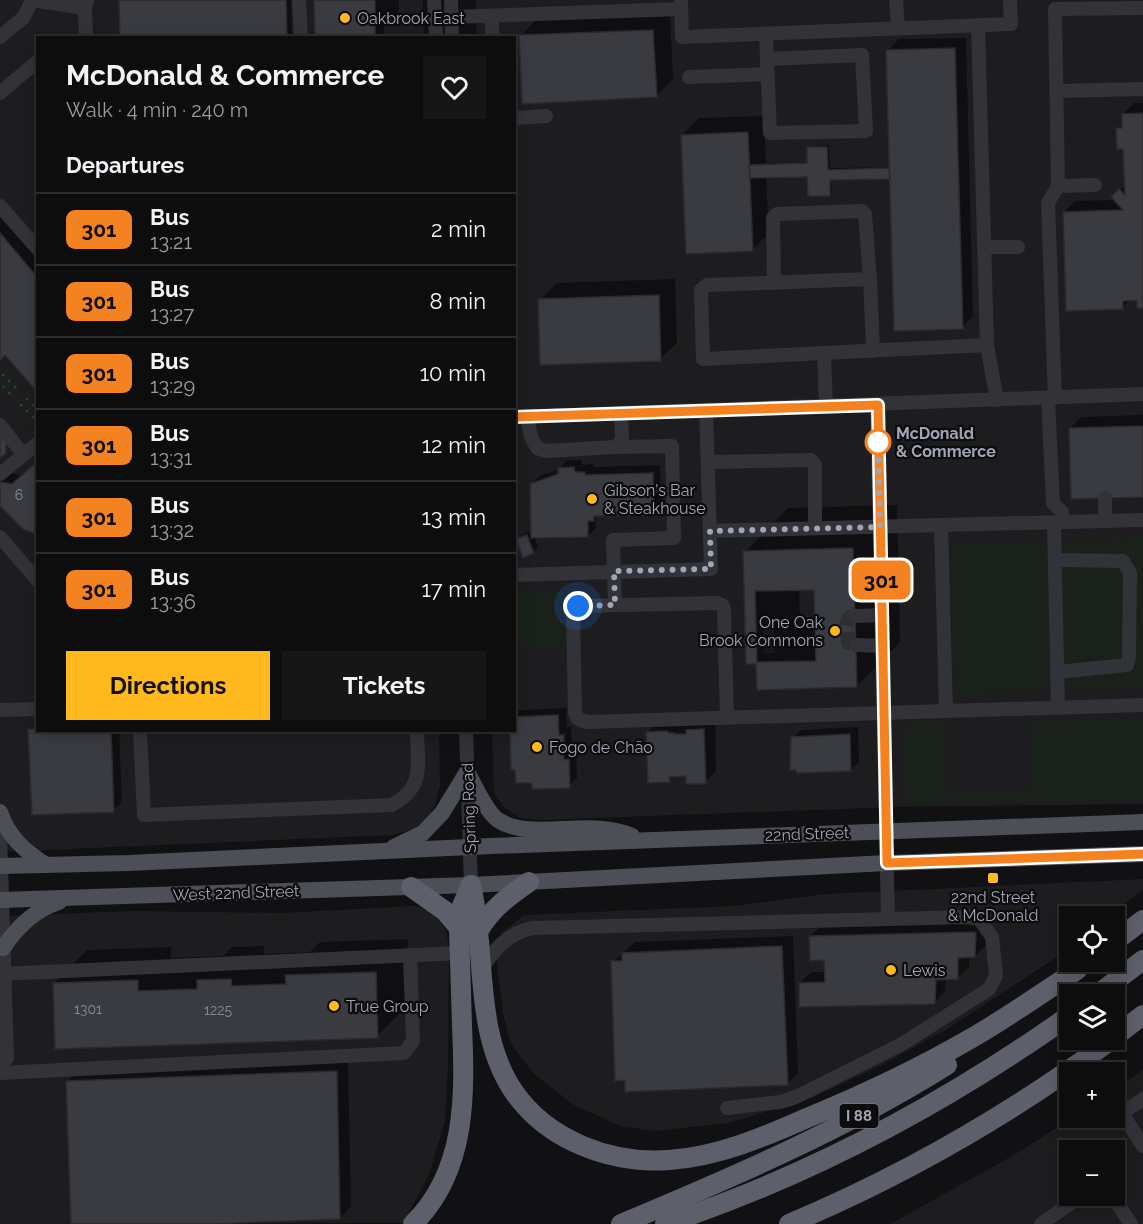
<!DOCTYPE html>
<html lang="en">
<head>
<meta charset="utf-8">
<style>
  body { margin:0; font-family:Raleway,sans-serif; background:#161617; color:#f1f3f6; height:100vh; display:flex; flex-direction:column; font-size:22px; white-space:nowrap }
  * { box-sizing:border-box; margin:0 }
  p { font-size:20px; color:#9a9c9e }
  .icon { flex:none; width:33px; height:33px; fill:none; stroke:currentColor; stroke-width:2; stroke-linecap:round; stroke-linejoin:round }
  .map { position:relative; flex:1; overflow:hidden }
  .sheet { position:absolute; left:36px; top:36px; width:480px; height:696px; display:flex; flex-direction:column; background:#0d0d0e; border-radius:0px; box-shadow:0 3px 15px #0003,0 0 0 2px #2d2d2e }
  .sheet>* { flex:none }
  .badge { padding:0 12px; border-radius:9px; font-size:21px; line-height:39px }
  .tools { position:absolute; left:1059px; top:906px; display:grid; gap:12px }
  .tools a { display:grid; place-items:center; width:66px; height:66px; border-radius:0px; background:#0d0d0e; box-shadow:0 3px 15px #0003,0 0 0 2px #2d2d2e; font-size:30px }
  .you { position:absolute; width:30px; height:30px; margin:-15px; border:4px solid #fff; border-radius:50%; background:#1a73e8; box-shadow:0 0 0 9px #1a73e833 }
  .map>.badge { position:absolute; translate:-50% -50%; box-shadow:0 0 0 3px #fff }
  h2 { padding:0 30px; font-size:22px; line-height:54px }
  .round { display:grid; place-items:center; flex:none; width:63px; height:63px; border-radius:0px; background:#161617 }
  .head { display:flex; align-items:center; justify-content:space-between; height:102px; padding:0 30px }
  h1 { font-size:28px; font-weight:700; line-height:45px }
  .button { display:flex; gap:12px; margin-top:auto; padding:12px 30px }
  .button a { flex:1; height:69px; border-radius:0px; background:#ffb91d; color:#111; font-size:24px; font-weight:700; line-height:69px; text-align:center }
  .button a+a { background:#161617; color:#f1f3f6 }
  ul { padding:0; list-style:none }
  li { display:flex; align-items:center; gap:18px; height:72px; padding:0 30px; border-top:2px solid #2d2d2e }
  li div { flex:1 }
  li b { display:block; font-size:22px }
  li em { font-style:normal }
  li .badge { min-width:66px; font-weight:700; text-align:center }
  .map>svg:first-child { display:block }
  .built { fill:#1d1d20; fill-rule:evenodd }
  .grass { fill:#19211a }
  .garden { fill:url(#garden-dots) }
  .water { fill:url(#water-ripples) }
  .shadow { fill:#0007; fill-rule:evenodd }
  .building { fill:#3a3b41; stroke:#2b2b2f; stroke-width:1.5; fill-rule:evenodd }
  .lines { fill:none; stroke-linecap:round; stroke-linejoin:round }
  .minor-tunnel { stroke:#2e2f33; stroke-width:14; stroke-dasharray:14 7; stroke-linecap:butt }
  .minor { stroke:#323338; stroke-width:14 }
  .major { stroke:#4d4f57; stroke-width:16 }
  .highway { stroke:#5d606a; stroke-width:20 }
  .line-casing { stroke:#fff; stroke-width:14 }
  .line { stroke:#f58220; stroke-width:9 }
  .walk { stroke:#a1a6b5; stroke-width:6; stroke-dasharray:0 10.8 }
  .poi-dot { fill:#ffb91d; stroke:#0c0c0e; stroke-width:2 }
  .stop-dot { fill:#fff; stroke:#f58220; stroke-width:3 }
  .labels { text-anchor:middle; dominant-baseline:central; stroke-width:4.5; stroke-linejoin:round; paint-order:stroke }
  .number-label { font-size:14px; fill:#878b98 }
  .shield { fill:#0c0c0e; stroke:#747883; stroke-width:1.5 }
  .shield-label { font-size:15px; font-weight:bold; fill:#a1a6b5 }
  .poi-label { font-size:16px; fill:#a1a6b5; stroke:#0c0c0e; text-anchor:start }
  .stop-label { font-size:16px; font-weight:bold; fill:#a1a6b5; stroke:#0c0c0e; text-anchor:start }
  .street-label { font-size:16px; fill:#a1a6b5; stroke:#0c0c0e }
</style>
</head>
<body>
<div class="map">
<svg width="1143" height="1224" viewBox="0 0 1143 1224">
  <defs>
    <pattern id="garden-dots" width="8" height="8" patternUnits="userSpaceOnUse" patternTransform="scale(1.5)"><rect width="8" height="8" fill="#19211a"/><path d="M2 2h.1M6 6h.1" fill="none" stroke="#373e39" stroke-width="1.8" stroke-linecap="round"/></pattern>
    <pattern id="water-ripples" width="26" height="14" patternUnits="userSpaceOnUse" patternTransform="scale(1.5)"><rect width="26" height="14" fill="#262f37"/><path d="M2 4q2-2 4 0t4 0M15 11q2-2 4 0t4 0" fill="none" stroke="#424a52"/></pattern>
  </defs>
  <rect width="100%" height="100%" fill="#111113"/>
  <g class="built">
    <polygon points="0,0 423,0 424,37 38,38 38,730 439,731 440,786 435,805 427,819 414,829 393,835 0,852"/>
    <polygon points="476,0 1143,0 1143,804 897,807 541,820 521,818 505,808 494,794 492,731 514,730 514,38 477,37"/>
    <polygon points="1143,879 1143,890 1108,916 1070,916 1069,947 1051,961 944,1031 874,1069 811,1098 729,1123 654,1131 620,1126 574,1105 534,1074 511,1044 503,1014 496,956 502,933 524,915 732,906 826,894"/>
    <polygon points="414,906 427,909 440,919 446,930 449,948 448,1065 445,1121 429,1175 403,1223 0,1224 0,916 133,911 282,913"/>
    <path d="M1143,1070V1224H890L1014,1155L1072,1118H1114L1115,1089ZM1070,1150H1114V1196H1070Z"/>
  </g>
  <g class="grass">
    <polygon points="1143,538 1143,688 956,694 951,544"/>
    <polygon points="567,591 568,646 515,648 514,592"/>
    <polygon points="1143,719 1143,800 907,805 905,723 946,722 948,791 1030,790 1028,721"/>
  </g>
  <g class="garden">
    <polygon points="4,369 19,388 9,396 0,384 0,372"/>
    <polygon points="27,397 37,409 37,431 17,405"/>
  </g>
  <polygon class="water" points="774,628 775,653 764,653 763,629"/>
  <g class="shadow">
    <polygon points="121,0 291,0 292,38 122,38"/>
    <polygon points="315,0 399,0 399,10 384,25 384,38 316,38"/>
    <polygon points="670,13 673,79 656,96 520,36 537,19"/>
    <polygon points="966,38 973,316 962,327 891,177 831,179 832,192 829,194 808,175 766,176 769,233 752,250 682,135 699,118 764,116 766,163 809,162 808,148 810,146 829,145 830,168 891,167 888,50 899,39"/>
    <polygon points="1134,103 1143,103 1143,307 1138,299 1131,299 1122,308 1064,212 1075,201 1116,200 1113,197 1126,184 1125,147 1118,128 1123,123 1123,114"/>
    <polygon points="0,217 38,260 38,391 5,353 0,358"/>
    <polygon points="675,279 677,343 660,359 540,300 557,283"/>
    <polygon points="1143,415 1143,495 1070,428 1081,417"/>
    <polygon points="567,460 582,460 582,465 593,464 593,467 660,465 661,505 653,513 598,514 596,517 596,528 588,536 534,536 538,547 533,552 518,539 523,534 532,530 531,485 540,476 559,469"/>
    <polygon points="12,473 22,476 0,501 0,482 8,475"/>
    <path d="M897,505L900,642L857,686L758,662L748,663L745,552L788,508ZM815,588L816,619H800L799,589Z"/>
    <polygon points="566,708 567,727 571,727 572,752 576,752 577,778 569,786 514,730 514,714 519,710"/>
    <polygon points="715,719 716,771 705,782 687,774 675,775 669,781 648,732 659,721"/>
    <polygon points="38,722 38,730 119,730 122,802 113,810 30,730"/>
    <polygon points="858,727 859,762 851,770 793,738 801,730"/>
    <polygon points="986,921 986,945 975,956 969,956 969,967 957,978 946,978 945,991 934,1003 800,983 811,972 826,972 826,958 810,936 822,925"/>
    <polygon points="793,936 798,1073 787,1084 613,962 635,942"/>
    <polygon points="408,939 410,1003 377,1036 54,983 87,950 171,947 171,958 223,956 232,947 264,946 264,954 310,952 320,942"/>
    <polygon points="348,1060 351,1206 340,1218 172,1224 73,1224 68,1081 79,1070"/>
  </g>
  <g class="building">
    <polygon points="119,0 286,0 287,38 120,38"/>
    <polygon points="314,0 375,0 375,36 315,38"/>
    <polygon points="653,30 657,97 522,104 519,35"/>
    <polygon points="955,48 963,329 894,331 886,50"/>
    <polygon points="1143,113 1143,308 1137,308 1137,300 1123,301 1123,309 1066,311 1063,212 1123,210 1111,197 1119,189 1125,195 1123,149 1117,149 1116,128 1122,128 1122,114"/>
    <polygon points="748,132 753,251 686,254 681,135"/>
    <polygon points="807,147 827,147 828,170 889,168 890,179 830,180 830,196 808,196 807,177 750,178 749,165 807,163"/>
    <polygon points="0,233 38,278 38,393 5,355 0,360"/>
    <polygon points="659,295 661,361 540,365 538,299"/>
    <polygon points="1143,426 1143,497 1071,499 1069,428"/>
    <polygon points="0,432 6,439 6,453 0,458"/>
    <polygon points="38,461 38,535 23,529 0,506 0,482 12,484"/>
    <polygon points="574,467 575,472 585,472 585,475 653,473 654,515 594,516 594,521 588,521 588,537 531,538 530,484 558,474 558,468"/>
    <polygon points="527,535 534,553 523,558 516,539"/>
    <path d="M853,548L857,687L757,690L756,664H746L743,551ZM814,590L816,661L757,662L755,591Z"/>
    <polygon points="558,715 559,735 564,735 564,760 569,759 570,788 532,789 532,783 516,783 515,770 511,770 510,730 514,730 514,717"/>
    <polygon points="28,729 111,730 114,812 32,815"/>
    <polygon points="704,729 706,784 686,784 686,776 669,777 670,782 648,783 646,732 668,731 668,733 674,733 674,734 686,734 686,730"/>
    <polygon points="850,734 851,771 797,773 796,770 790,770 791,737"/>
    <polygon points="976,932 975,957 958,958 958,979 936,980 935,1004 799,1007 799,983 825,982 824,960 810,961 809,936"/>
    <polygon points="782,946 788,1085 625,1092 625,1080 615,1081 611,961 622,961 622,953"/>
    <polygon points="376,972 378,1038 55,1049 53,983 138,980 138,991 197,989 197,980 231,979 232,986 286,984 285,975"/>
    <polygon points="337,1071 340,1219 211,1224 71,1224 66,1081"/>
  </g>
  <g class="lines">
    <polyline class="minor-tunnel" points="855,616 849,618 846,625 848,643 856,645"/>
    <g class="minor">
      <polyline points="299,0 301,38"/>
      <polyline points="434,0 436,38"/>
      <polyline points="451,0 452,38"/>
      <polyline points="681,0 682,37 1011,24 1010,0"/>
      <polyline points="896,0 898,28"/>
      <polyline points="491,16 493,38"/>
      <polyline points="452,17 681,9"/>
      <polyline points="978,25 987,345 997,400"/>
      <polyline points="766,34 770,133 866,131 862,55 767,59"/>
      <polyline points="0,37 24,17 32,0 85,8"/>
      <polyline points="86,38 85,8 87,0"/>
      <polyline points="689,77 768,74"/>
      <polyline points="1057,91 1143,89"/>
      <polyline points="0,93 38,61"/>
      <polyline points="514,118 546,116"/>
      <polyline points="1058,186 1095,185"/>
      <polyline points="0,206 38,249"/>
      <polyline points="984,247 1018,247"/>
      <polyline points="774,283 773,218 777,214 862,211 865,214 870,279"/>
      <polyline points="873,351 870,279 707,285 701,290 703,359 987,345"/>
      <polyline points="824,353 826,406"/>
      <polyline points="1048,398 1053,503 1062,512 1062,522"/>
      <polyline points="1055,398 1048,203 1058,186 1055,9 1143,8"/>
      <polyline points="877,405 888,919"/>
      <polyline points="514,417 1143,394"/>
      <polyline points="527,417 531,437 537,448 546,451 616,447 622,440 621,414"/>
      <polyline points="0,425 23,454"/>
      <polyline points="708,462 811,460 815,465 815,528"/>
      <polyline points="0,474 38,443"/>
      <polyline points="1105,498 1105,521"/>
      <polyline points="1054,523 1058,708"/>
      <polyline points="941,525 1143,520"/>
      <polyline points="710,531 941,525 946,711"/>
      <polyline points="0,537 38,581"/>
      <polyline points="1055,560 1123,561 1130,573 1129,656 1127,665 1057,672"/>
      <polyline points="514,575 711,569 706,410"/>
      <polyline points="615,605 613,540 674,538 672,446 616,447"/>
      <polyline points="855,616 882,615"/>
      <polyline points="856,645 882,646"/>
      <polyline points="0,710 38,709"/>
      <polyline points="727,718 724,609 722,605 717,603 578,606 573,611 575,713 578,719 587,722 1143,705"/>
      <path d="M140,730L144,815L392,805C426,786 417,765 417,730"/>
      <polyline points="466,730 471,885"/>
      <polyline points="0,833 7,1058 0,1064"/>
      <path d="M482,969C493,950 510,932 533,928L968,917L979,919L992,937L996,976L989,989L902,1044L796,1097L780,1102L727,1108"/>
      <polyline points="0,974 460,953"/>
      <polyline points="0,1073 404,1053 413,1041 410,955"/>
      <polyline points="1143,1099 1122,1113 1143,1146"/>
      <polyline points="1112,1196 1131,1224"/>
      <polyline points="1041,1224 1081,1196"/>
    </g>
    <g class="major">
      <path d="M0,812C8,837 25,851 46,865"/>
      <path d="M394,847L423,833L442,813L467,772C475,785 486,812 498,820C531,842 591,817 632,836"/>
      <polyline points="0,866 129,863 491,846 1143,822"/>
      <polyline points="0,900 471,885 887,863 1143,854"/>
      <path d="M3,948C17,927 34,910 59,902"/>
    </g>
    <g class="highway">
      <path d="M471,885C487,952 473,1032 514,1092C548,1141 611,1164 669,1160C717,1157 764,1137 807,1118C863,1095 918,1069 970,1039C1007,1018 1042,993 1077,970"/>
      <polyline points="411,887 445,911 459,928"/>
      <path d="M479,930C492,908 509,896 529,882"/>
      <polyline points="1114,942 1143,920"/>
      <polyline points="1098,994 1143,960"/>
      <polyline points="1114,1037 1143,1015"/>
      <path d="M413,1224C467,1171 465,1095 462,1025C461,992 460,960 459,928L462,906L471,885"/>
      <path d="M621,1224C733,1177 843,1130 947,1065"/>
      <path d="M665,1224C809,1176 946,1103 1070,1015"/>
      <path d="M789,1224C903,1176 1011,1114 1111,1040"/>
    </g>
  </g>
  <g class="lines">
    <g class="line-casing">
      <polyline id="line" points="514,417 878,405 887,863 1143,854"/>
    </g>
    <use href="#line" class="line"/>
    <polyline class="walk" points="578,606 615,605 614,571 711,569 710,531 880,527 878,442"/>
  </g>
  <g class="poi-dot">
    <circle cx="345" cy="18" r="6"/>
    <circle cx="592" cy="499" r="6"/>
    <circle cx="835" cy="631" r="6"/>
    <circle cx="537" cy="747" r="6"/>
    <rect x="987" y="872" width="12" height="12" rx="3"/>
    <circle cx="891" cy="970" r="6"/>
    <circle cx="334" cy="1006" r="6"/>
  </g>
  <circle class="stop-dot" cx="878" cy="442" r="12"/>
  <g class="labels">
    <g class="number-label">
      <text x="19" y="495">6</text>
      <text x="88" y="1009">1301</text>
      <text x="218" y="1010">1225</text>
    </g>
    <rect class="shield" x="839.5" y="1104" width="39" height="24" rx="4.5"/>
    <g class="shield-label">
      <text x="859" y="1116">I 88</text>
    </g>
    <g class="poi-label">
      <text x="357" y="18">Oakbrook East</text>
      <text x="604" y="490">Gibson's Bar<tspan x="604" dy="18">&amp; Steakhouse</tspan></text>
      <text x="823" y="622" text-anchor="end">One Oak<tspan x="823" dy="18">Brook Commons</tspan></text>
      <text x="549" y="747">Fogo de Chão</text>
      <text x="993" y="897" text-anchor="middle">22nd Street<tspan x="993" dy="18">&amp; McDonald</tspan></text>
      <text x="903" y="970">Lewis</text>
      <text x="346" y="1006">True Group</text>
    </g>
    <g class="stop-label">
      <text x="896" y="433">McDonald<tspan x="896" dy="18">&amp; Commerce</tspan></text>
    </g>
    <g class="street-label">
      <text transform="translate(469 808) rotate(-92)">Spring Road</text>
      <text transform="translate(807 834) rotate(-2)">22nd Street</text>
      <text transform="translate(236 893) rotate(-2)">West 22nd Street</text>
    </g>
  </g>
</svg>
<div class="tools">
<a><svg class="icon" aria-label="locate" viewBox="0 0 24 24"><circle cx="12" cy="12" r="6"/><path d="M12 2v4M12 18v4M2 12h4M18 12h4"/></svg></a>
<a><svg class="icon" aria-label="layers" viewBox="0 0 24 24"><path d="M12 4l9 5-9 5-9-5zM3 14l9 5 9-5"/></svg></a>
<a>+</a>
<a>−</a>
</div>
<div class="you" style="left:578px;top:606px"></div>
<b class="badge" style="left:881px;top:580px;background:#f58220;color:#111">301</b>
<section class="sheet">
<div class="head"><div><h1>McDonald &amp; Commerce</h1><p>Walk · 4 min · 240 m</p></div><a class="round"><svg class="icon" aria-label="heart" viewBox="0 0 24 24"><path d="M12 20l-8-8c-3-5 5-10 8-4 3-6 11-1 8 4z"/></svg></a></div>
<h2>Departures</h2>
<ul>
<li><span class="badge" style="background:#f58220;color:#111">301</span><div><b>Bus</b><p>13:21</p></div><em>2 min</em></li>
<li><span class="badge" style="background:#f58220;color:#111">301</span><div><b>Bus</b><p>13:27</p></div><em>8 min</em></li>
<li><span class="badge" style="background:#f58220;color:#111">301</span><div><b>Bus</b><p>13:29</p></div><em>10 min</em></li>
<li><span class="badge" style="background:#f58220;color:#111">301</span><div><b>Bus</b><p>13:31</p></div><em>12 min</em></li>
<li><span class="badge" style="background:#f58220;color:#111">301</span><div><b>Bus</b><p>13:32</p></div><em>13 min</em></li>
<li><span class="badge" style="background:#f58220;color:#111">301</span><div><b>Bus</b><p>13:36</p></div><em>17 min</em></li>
</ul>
<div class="button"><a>Directions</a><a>Tickets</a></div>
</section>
</div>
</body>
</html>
